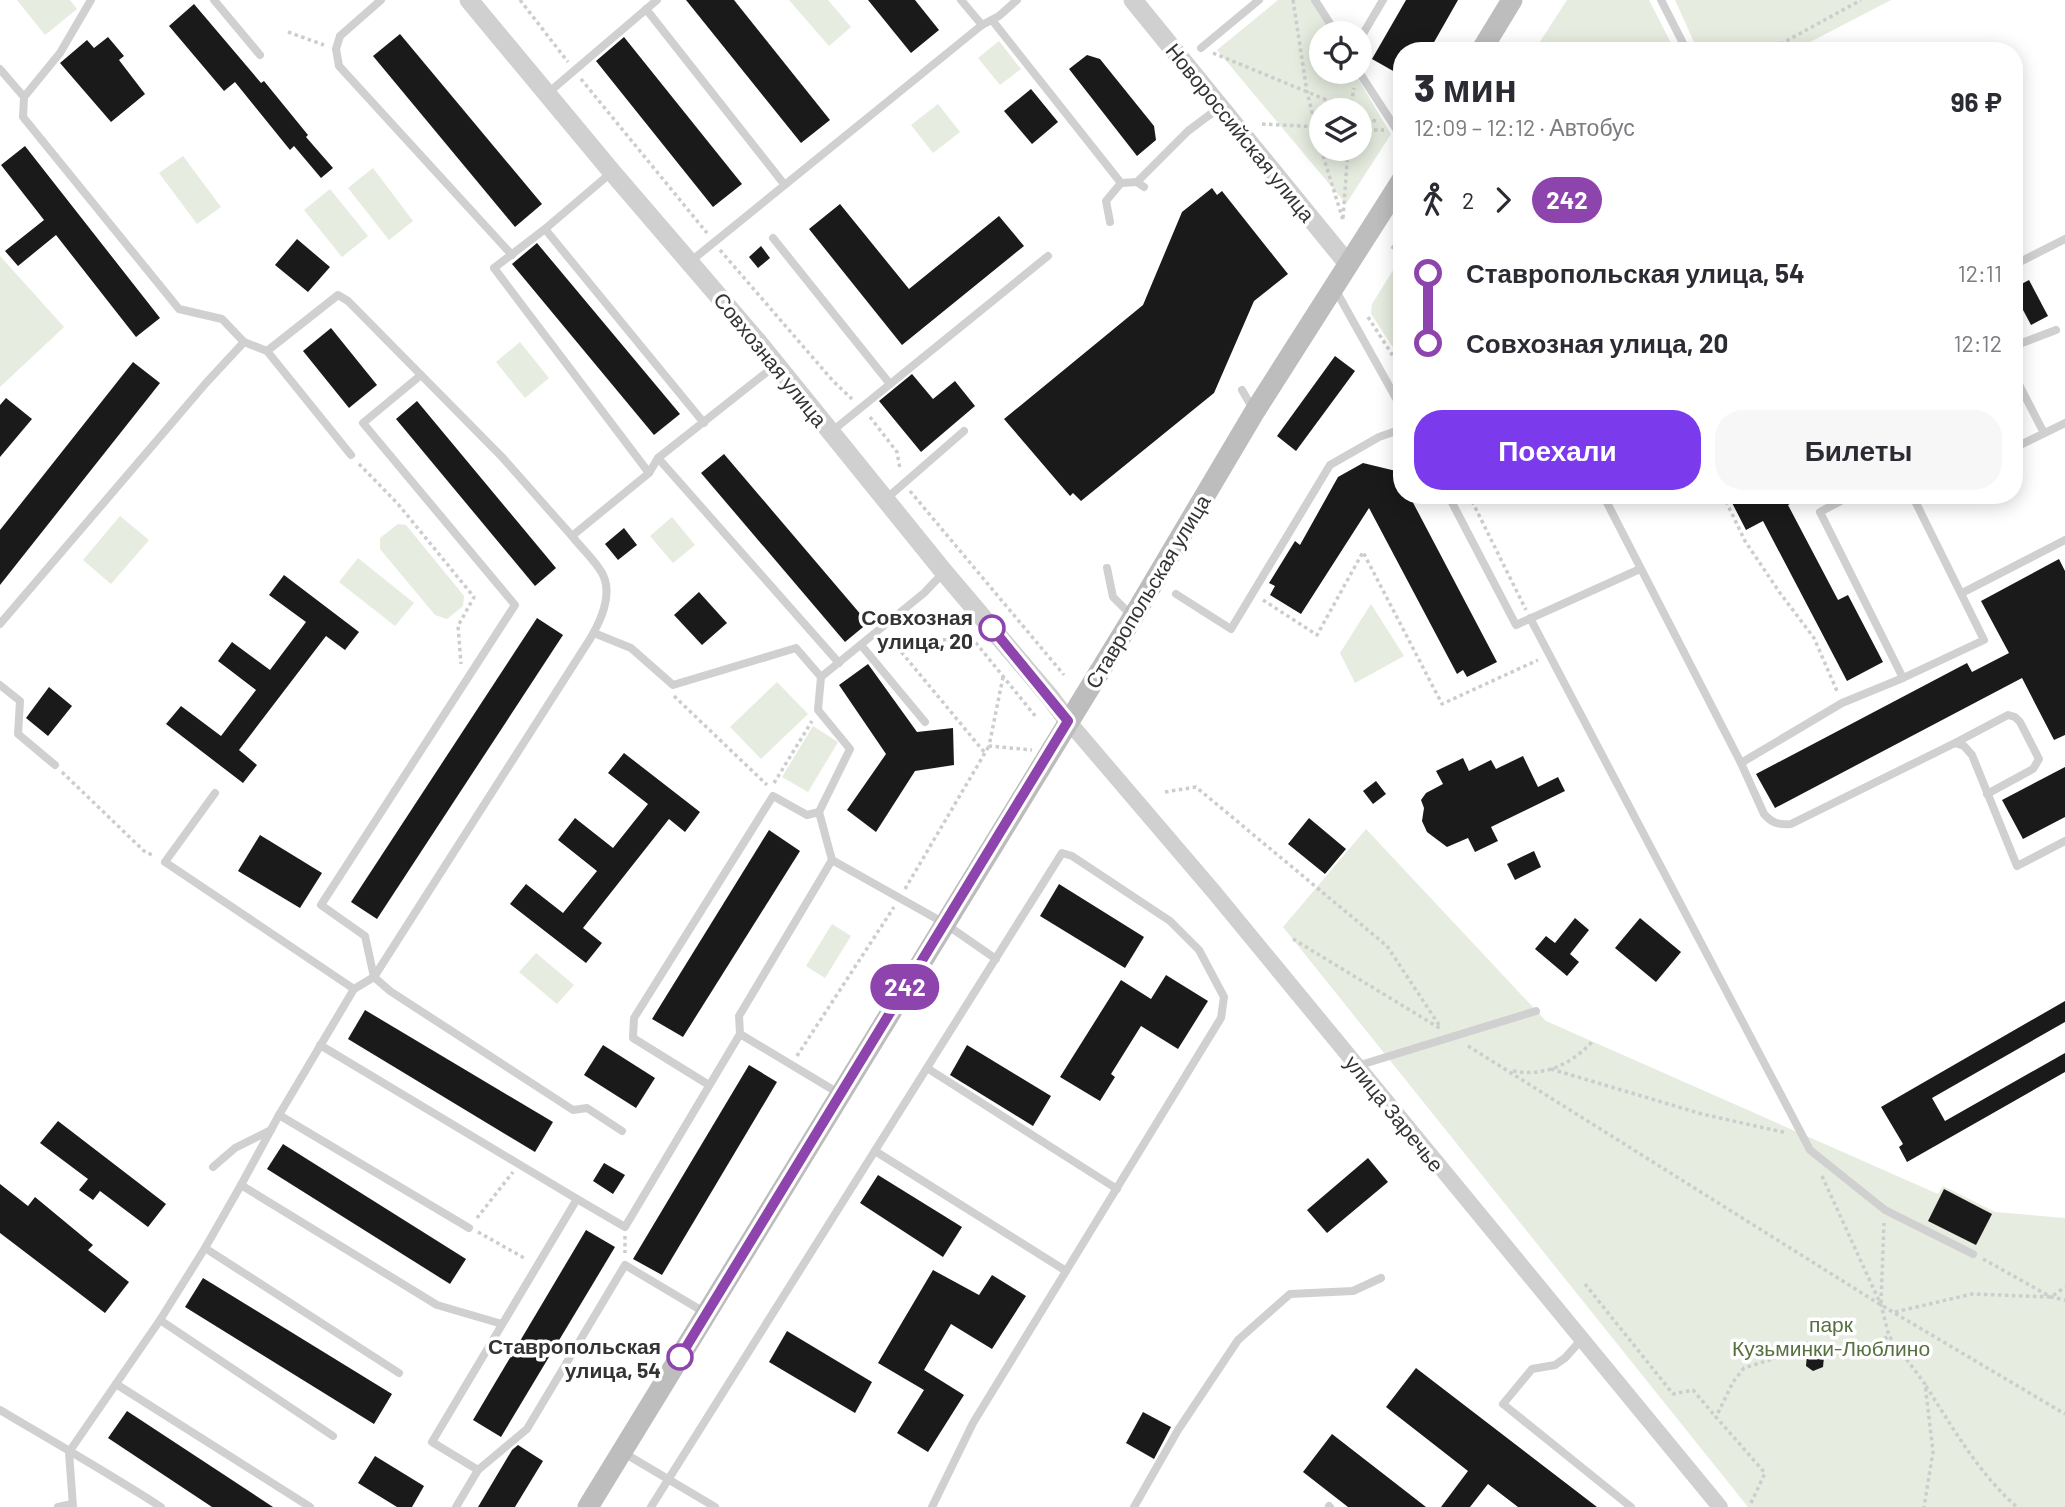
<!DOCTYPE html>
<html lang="ru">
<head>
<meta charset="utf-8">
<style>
  body { margin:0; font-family:Barlow,sans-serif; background:#f7f7f7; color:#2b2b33; height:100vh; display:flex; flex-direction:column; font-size:26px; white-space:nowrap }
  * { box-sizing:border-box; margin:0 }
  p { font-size:23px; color:#7c7c81 }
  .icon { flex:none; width:38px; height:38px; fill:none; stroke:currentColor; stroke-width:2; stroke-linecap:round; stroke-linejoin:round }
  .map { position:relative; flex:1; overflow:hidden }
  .panel { position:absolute; left:1393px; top:42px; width:630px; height:462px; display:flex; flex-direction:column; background:#fff; border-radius:28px; box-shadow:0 4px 18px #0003 }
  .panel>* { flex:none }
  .badge { padding:0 14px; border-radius:23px; font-size:24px; line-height:46px }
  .tools { position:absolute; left:1309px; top:21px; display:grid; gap:14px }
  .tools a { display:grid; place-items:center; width:63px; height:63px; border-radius:50%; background:#fff; box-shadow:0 4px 18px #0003; font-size:35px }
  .map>.badge { position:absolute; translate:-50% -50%; box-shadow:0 0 0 4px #fff }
  .legs { display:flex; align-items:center; gap:10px; height:77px; padding:0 21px; font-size:23px }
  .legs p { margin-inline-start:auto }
  .overview { display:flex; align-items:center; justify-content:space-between; height:119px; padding:0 21px }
  h1 { font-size:38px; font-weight:800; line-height:52px }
  .primary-button { display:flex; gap:14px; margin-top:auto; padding:14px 21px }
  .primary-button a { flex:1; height:80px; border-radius:28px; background:#7c3aed; color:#fff; font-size:28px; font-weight:800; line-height:80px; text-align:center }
  .primary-button a+a { background:#f7f7f7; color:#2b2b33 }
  ul { padding:0 21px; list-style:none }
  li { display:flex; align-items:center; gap:24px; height:70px; font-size:26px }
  li i { display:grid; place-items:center; width:10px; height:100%; margin:0 9px; background:currentColor }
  li i::after { content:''; width:18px; height:18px; margin:-9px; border:5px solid; border-radius:50%; background:#fff }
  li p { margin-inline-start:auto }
  li:first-child i { background:linear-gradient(#0000 50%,currentColor 0) }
  li:last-child i { background:linear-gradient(currentColor 50%,#0000 0) }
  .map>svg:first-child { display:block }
  .green { fill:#e6ecdf; fill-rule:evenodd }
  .building { fill:#1a1a1a }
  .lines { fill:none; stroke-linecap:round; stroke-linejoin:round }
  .path { stroke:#cdcdcd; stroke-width:3.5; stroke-dasharray:3.5 3.5; stroke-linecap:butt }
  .service { stroke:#d0d0d0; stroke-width:8 }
  .minor { stroke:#d0d0d0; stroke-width:16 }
  .tertiary { stroke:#d0d0d0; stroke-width:19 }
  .secondary { stroke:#bdbdbd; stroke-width:21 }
  .line-1-casing { stroke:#fff; stroke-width:16 }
  .line-1 { stroke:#8e44ad; stroke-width:10 }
  .stop-1-dot { fill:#fff; stroke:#8e44ad; stroke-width:3.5 }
  .labels { text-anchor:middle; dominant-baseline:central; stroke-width:7; stroke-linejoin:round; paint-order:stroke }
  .street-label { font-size:21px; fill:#333; stroke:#fff }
  .stop-label { font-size:21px; font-weight:bold; fill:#333; stroke:#fff; text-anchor:end }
  .park-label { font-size:21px; fill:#56703f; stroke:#fff }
</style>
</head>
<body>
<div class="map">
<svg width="2065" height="1507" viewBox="0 0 2065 1507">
  <rect width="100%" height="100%" fill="#fff"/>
  <g class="green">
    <polygon points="17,0 70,0 77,9 45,35"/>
    <polygon points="789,0 828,0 851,27 829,46"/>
    <path d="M1278,0H1311L1331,33H1321V72H1354L1391,134L1346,204L1217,50ZM1321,110H1360V149H1321Z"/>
    <polygon points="1567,0 1649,0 1675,51 1534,51"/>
    <polygon points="1675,0 1891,0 1793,51 1698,51"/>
    <polygon points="999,41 1021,69 1000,85 978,58"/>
    <polygon points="938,104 960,132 933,153 911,125"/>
    <polygon points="183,156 221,207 197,224 159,173"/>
    <polygon points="373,168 413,221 389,240 348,188"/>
    <polygon points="330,189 368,236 342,257 304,210"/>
    <polygon points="0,256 64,327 0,387"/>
    <polygon points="1402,256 1402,361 1371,314 1372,304"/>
    <polygon points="520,342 549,378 525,398 496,362"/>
    <polygon points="120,516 149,540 111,584 83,560"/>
    <polygon points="672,517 695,545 673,563 650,536"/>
    <polygon points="398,524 406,525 464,596 463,606 447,619 435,615 380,549 380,538"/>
    <polygon points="358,558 414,603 395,626 339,582"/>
    <polygon points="1371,604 1404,656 1355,683 1340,653"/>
    <polygon points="777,682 808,714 761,759 730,727"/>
    <polygon points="813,726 838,742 808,792 782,777"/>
    <polygon points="1366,829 1546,1021 1938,1194 1943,1186 1995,1212 2065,1218 2065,1507 1748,1507 1283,927"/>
    <polygon points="832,924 851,936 825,978 806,966"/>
    <polygon points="536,953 574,985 557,1004 519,972"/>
  </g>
  <g class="building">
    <polygon points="686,0 734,0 830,120 801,143"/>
    <polygon points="868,0 915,0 939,30 911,53"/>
    <polygon points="1406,0 1458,0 1429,51 1402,51 1402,76 1372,59"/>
    <polygon points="194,4 261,83 264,81 308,135 306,137 333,168 321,178 294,146 290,150 235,82 224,91 169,26"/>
    <polygon points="400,34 542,204 515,227 373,56"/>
    <polygon points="108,37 124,56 119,60 145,94 111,122 60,63 87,40 94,48"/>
    <polygon points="624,37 742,184 713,207 596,61"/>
    <polygon points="1087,55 1100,59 1154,126 1156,140 1137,156 1069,69"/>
    <polygon points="1031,89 1058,122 1032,144 1004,111"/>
    <polygon points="25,146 160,318 136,337 56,235 18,266 5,251 44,220 1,165"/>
    <polygon points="1212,188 1217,195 1222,191 1288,274 1254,301 1214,393 1081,501 1073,493 1070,496 1004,419 1143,305 1182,212"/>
    <polygon points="840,204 909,289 999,216 1024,246 902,345 809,229"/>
    <polygon points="297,239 330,267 308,292 275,265"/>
    <polygon points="537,243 680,414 654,435 512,264"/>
    <polygon points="761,246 770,258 758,268 749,257"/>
    <polygon points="2029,280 2048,316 2031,325 2014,293 2014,288"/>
    <polygon points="331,328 377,385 349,408 303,351"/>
    <polygon points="1335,356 1355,371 1296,451 1277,436"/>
    <polygon points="133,362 160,383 0,585 0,530"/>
    <polygon points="912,374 933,399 955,381 975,406 921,452 879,401"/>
    <polygon points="6,398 32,419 0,457 0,405"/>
    <polygon points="417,401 556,568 535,586 396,419"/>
    <polygon points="724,454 868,623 845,642 701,473"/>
    <polygon points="1363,463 1396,471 1402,482 1402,495 1409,495 1497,662 1467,677 1463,670 1457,674 1369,508 1301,614 1270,595 1275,586 1269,583 1295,541 1300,545 1338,477"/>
    <polygon points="1728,495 1807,495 1788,505 1838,600 1848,595 1883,662 1847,681 1763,521 1746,530"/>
    <polygon points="624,528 637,545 618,560 605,544"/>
    <polygon points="2059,559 2065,571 2065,735 2054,740 2022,678 1775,808 1756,774 1967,663 1972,672 2009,653 1981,601"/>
    <polygon points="284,575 359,632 345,650 326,636 239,750 257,765 243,783 166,724 181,706 221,736 256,690 218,661 232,642 270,670 306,622 269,595"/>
    <polygon points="699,592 727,623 702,645 674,615"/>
    <polygon points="537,618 563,635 377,919 351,902"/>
    <polygon points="868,664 917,732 953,728 954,765 915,771 876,832 847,810 886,754 839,685"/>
    <polygon points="49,687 72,706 48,736 26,718"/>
    <polygon points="624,753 700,812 685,832 669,819 583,928 602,943 586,963 510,904 526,884 563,913 597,871 558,840 575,818 613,848 648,804 608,773"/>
    <polygon points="1523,756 1538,787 1558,777 1565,791 1491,827 1498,841 1475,852 1468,838 1447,847 1427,832 1422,821 1424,808 1421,800 1426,793 1443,784 1436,771 1463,758 1469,771 1491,760 1496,769"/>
    <polygon points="2065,767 2065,817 2023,839 2002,800"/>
    <polygon points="1376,781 1386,794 1373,804 1363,791"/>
    <polygon points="1309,818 1346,849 1325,874 1288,844"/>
    <polygon points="769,830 800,851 683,1037 652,1019"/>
    <polygon points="260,835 322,873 300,908 238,871"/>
    <polygon points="1534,851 1541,867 1515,880 1507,864"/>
    <polygon points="1059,884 1144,937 1125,968 1040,916"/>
    <polygon points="1575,918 1589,930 1570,954 1579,962 1567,976 1535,949 1546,936 1555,943"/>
    <polygon points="1640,918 1681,952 1656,982 1615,948"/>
    <polygon points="1166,975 1208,1001 1178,1049 1141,1026 1111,1074 1115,1077 1100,1101 1060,1077 1121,980 1151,999"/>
    <polygon points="2065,1001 2065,1022 1932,1098 1945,1121 2065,1053 2065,1072 1907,1162 1899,1147 1903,1144 1881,1107"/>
    <polygon points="365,1010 553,1122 535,1152 348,1039"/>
    <polygon points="603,1045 655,1078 636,1108 584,1075"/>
    <polygon points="967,1045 1051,1096 1033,1126 950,1075"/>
    <polygon points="749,1065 777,1082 662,1275 633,1259"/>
    <polygon points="58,1121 166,1204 148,1227 100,1191 93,1200 79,1190 88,1179 40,1143"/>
    <polygon points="283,1144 466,1259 450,1284 267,1169"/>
    <polygon points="1368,1158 1388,1182 1327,1233 1307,1210"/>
    <polygon points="604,1163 625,1175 613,1194 593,1181"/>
    <polygon points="878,1175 962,1227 943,1257 860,1203"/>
    <polygon points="0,1184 28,1206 35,1197 93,1245 88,1250 129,1282 105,1313 0,1233"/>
    <polygon points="1944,1189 1992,1214 1976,1245 1928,1221"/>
    <polygon points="586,1230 615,1247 501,1437 473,1420"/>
    <polygon points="933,1270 979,1295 992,1275 1026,1296 992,1349 951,1324 924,1370 964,1395 928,1452 897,1433 924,1390 878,1363"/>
    <polygon points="203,1278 392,1394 374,1424 185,1307"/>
    <polygon points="787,1331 872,1382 855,1413 769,1362"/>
    <polygon points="1818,1352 1824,1357 1823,1367 1813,1371 1806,1366 1807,1355"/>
    <polygon points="1416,1368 1597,1507 1518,1507 1488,1484 1470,1507 1441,1507 1468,1471 1386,1407"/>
    <polygon points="127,1411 273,1507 212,1507 108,1438"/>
    <polygon points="1143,1412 1171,1427 1154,1459 1126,1443"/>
    <polygon points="1332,1434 1426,1507 1348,1507 1303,1472"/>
    <polygon points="518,1445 543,1461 515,1507 478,1507 512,1450"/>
    <polygon points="375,1456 424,1486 412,1507 397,1507 358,1483"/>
  </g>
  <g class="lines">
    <g class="path">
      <polyline points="520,0 568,62"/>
      <polyline points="1293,0 1307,92 1321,149"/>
      <polyline points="288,32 324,45"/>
      <polyline points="1768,51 1861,0"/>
      <polyline points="1213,53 1351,110"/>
      <polyline points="581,79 707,233"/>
      <polyline points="1350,110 1354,88"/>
      <polyline points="1360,114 1377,122"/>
      <polyline points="1262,124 1321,127"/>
      <polyline points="1360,130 1384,130"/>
      <polyline points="1321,149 1343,220"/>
      <polyline points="1343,218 1348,149"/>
      <polyline points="1392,249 1402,232"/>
      <polyline points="720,250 833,381 852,399"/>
      <polyline points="1368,317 1402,370"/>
      <polyline points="870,417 897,452 900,469"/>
      <polyline points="359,464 398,504 474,597 458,626 461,664"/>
      <polyline points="910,491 1064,675"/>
      <polyline points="1469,495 1526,610"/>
      <polyline points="1723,495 1745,541 1780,593 1814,638 1837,691"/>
      <polyline points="1263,600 1317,635 1363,552 1442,704 1538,660"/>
      <polyline points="888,636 985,753"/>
      <polyline points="894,643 972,638 1036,717"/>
      <polyline points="1003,677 989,746 1032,750"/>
      <polyline points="674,696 767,785"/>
      <polyline points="62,772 144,851 154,856"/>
      <polyline points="774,783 812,721"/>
      <polyline points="1165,792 1196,787 1387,946 1441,1028"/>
      <polyline points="905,889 989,746"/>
      <polyline points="1293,939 1441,1029"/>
      <polyline points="1468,1046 1881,1305 2065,1414"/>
      <polyline points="797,1056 894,907"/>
      <polyline points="1551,1069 1702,1114 1787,1133"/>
      <path d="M1513,1071C1545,1077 1571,1064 1592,1042"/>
      <polyline points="1822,1176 1881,1305 1889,1336 1925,1384 1933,1452 1924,1507"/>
      <polyline points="477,1218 513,1172"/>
      <polyline points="478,1232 526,1259"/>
      <polyline points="625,1236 625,1253"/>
      <polyline points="1983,1259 2051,1297 2065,1300"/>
      <polyline points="1585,1284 1673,1394 1693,1390 1716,1417"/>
      <polyline points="1881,1303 1884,1223"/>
      <polyline points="1895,1312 1972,1294 2051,1297 2065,1287"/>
      <path d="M1926,1386C1953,1428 1979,1474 2017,1507"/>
      <polyline points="1751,1503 1765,1473 1716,1417 1733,1382 1744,1368 1779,1357 1807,1343 1828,1345 1857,1354 1889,1336"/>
    </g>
    <g class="service">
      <polyline points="214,0 260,55"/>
      <polyline points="381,0 340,36 336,49 339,66 512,255"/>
      <polyline points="961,0 982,25"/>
      <polyline points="1315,0 1336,33"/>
      <polyline points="1661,0 1687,51"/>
      <polyline points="646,9 784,184"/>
      <polyline points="992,20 1121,183"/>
      <polyline points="1360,39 1383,0"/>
      <polyline points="1201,48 1259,0"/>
      <polyline points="0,69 24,97 23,117 179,309 222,319 244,342"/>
      <polyline points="1359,72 1402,138"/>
      <polyline points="548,93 657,0"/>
      <polyline points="24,97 60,53 91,0"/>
      <polyline points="1137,182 1188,131 1220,107"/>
      <polyline points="1110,222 1106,201 1121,183 1137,182 1144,187"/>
      <polyline points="545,229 612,172"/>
      <polyline points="773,238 890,384"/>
      <polyline points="691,261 982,25 999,16 1017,0"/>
      <polyline points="2014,265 2065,239"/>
      <polyline points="1335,289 1402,409"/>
      <polyline points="2014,346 2056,330"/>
      <polyline points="421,375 363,423 515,605 321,905 365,936 374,977 390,991 573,1110 587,1108 622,1131"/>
      <polyline points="2014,375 2044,433"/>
      <polyline points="1242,390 1253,409"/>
      <polyline points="831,432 1048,256"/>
      <polyline points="2014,448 2065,423"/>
      <polyline points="351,455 267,351 338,295 348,301 502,457 572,536 649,473 494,268 545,229 704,423"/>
      <polyline points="658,458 839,663"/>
      <polyline points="649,473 658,458 777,364"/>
      <polyline points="1448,495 1516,625 1640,569"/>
      <path d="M1603,495L1741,763L1764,814C1772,823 1778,825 1791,824L1955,743L1964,746L1972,755L2017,866L2065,841"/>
      <polyline points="1852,495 1820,512 1903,678"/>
      <polyline points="887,498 964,431"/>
      <polyline points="1107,568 1113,597 1131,615"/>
      <polyline points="1962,593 2065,540"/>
      <polyline points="1176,594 1231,629 1330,465 1379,437 1402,429"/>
      <polyline points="1530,618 1810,1150 1885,1210 1973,1254"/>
      <polyline points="0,624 206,383 244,342 267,351"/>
      <polyline points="594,633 631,648 673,685 796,648 821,677 924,593 944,572"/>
      <polyline points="861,645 925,722"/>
      <polyline points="821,677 818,710 850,749 819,812 832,860 944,923 996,959"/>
      <polyline points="0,685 20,701 18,734 55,765"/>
      <polyline points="1955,743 2008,715 2015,717 2020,722 2039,759 2033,769 1987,794"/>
      <polyline points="1741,763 1842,703 1903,678 1984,640 1912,495"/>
      <polyline points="215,793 165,862 354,989"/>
      <polyline points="740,1034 739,1016 832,860"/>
      <polyline points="320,1045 577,1199"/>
      <polyline points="1357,1066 1536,1011"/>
      <polyline points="927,1068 1117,1189"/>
      <polyline points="709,1085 633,1038 634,1018 773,796 807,815 819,812"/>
      <polyline points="279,1115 469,1228"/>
      <polyline points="875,1151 1066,1271"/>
      <polyline points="213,1167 235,1148 271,1130"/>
      <path d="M241,1185L279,1115L354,989L374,977L590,639C600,622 613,596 603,575C597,562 581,548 572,536"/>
      <polyline points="205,1248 241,1185 437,1305 502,1324"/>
      <polyline points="160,1320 205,1248 399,1373"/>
      <polyline points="1582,1339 1565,1358 1555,1365 1532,1369 1503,1404 1631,1507"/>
      <polyline points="116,1384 310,1507"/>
      <path d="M0,1410C54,1442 108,1473 161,1507"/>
      <polyline points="624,1453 715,1507"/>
      <polyline points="478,1470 527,1429 625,1265 704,1312"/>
      <polyline points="1329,1506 1330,1507"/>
      <polyline points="58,1507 72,1504"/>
      <polyline points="73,1507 69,1452 160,1320 333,1436"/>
      <polyline points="456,1507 478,1470 432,1442 577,1199 625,1227 740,1034 840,1094"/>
      <polyline points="651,1507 1062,853 1072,856 1170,921 1199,950 1224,997 1221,1018 973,1423 932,1507"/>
      <polyline points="1134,1507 1178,1430 1238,1340 1290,1294 1353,1291 1381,1278"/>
    </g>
    <polyline class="minor" points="1068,721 1214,892 1720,1507"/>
    <g class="tertiary">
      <polyline points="469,0 612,172 758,342 944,572 1050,697 1068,721"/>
      <polyline points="1133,0 1348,264"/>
    </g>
    <g class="secondary">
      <polyline points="1481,51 1512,0"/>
      <polyline points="588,1507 1133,617 1255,411 1402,180"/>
    </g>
  </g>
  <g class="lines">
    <g class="line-1-casing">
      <polyline id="line-1" points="680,1357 1068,721 992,628"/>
    </g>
    <use href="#line-1" class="line-1"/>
  </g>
  <g class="stop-1-dot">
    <circle cx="992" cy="628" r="12"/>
    <circle cx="680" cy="1357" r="12"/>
  </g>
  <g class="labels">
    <g class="street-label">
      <text transform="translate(1241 132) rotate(51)">Новороссийская улица</text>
      <text transform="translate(771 359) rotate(51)">Совхозная улица</text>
      <text transform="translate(1147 591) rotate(-59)">Ставропольская улица</text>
      <text transform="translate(1395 1113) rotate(51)">улица Заречье</text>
    </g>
    <g class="stop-label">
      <text x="973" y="616">Совхозная<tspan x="973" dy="24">улица, 20</tspan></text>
      <text x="661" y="1345">Ставропольская<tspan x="661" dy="24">улица, 54</tspan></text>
    </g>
    <g class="park-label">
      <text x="1831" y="1323">парк<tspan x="1831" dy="24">Кузьминки-Люблино</tspan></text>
    </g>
  </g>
</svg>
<div class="tools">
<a><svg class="icon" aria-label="locate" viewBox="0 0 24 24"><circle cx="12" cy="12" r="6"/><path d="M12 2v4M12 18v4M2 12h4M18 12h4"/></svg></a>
<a><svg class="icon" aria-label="layers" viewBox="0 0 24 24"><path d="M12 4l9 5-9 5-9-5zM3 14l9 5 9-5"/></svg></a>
</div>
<b class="badge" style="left:905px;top:987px;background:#8e44ad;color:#fff">242</b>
<section class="panel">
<div class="overview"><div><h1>3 мин</h1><p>12:09 – 12:12 · Автобус</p></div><b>96 ₽</b></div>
<div class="legs"><svg class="icon" aria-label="walk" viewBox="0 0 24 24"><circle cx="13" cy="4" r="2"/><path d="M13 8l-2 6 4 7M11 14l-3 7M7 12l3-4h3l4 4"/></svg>2<svg class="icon" aria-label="forward" viewBox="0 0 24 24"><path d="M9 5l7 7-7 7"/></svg><b class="badge" style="background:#8e44ad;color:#fff">242</b></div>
<ul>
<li><i style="color:#8e44ad"></i><b>Ставропольская улица, 54</b><p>12:11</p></li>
<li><i style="color:#8e44ad"></i><b>Совхозная улица, 20</b><p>12:12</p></li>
</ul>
<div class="primary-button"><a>Поехали</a><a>Билеты</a></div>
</section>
</div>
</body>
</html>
